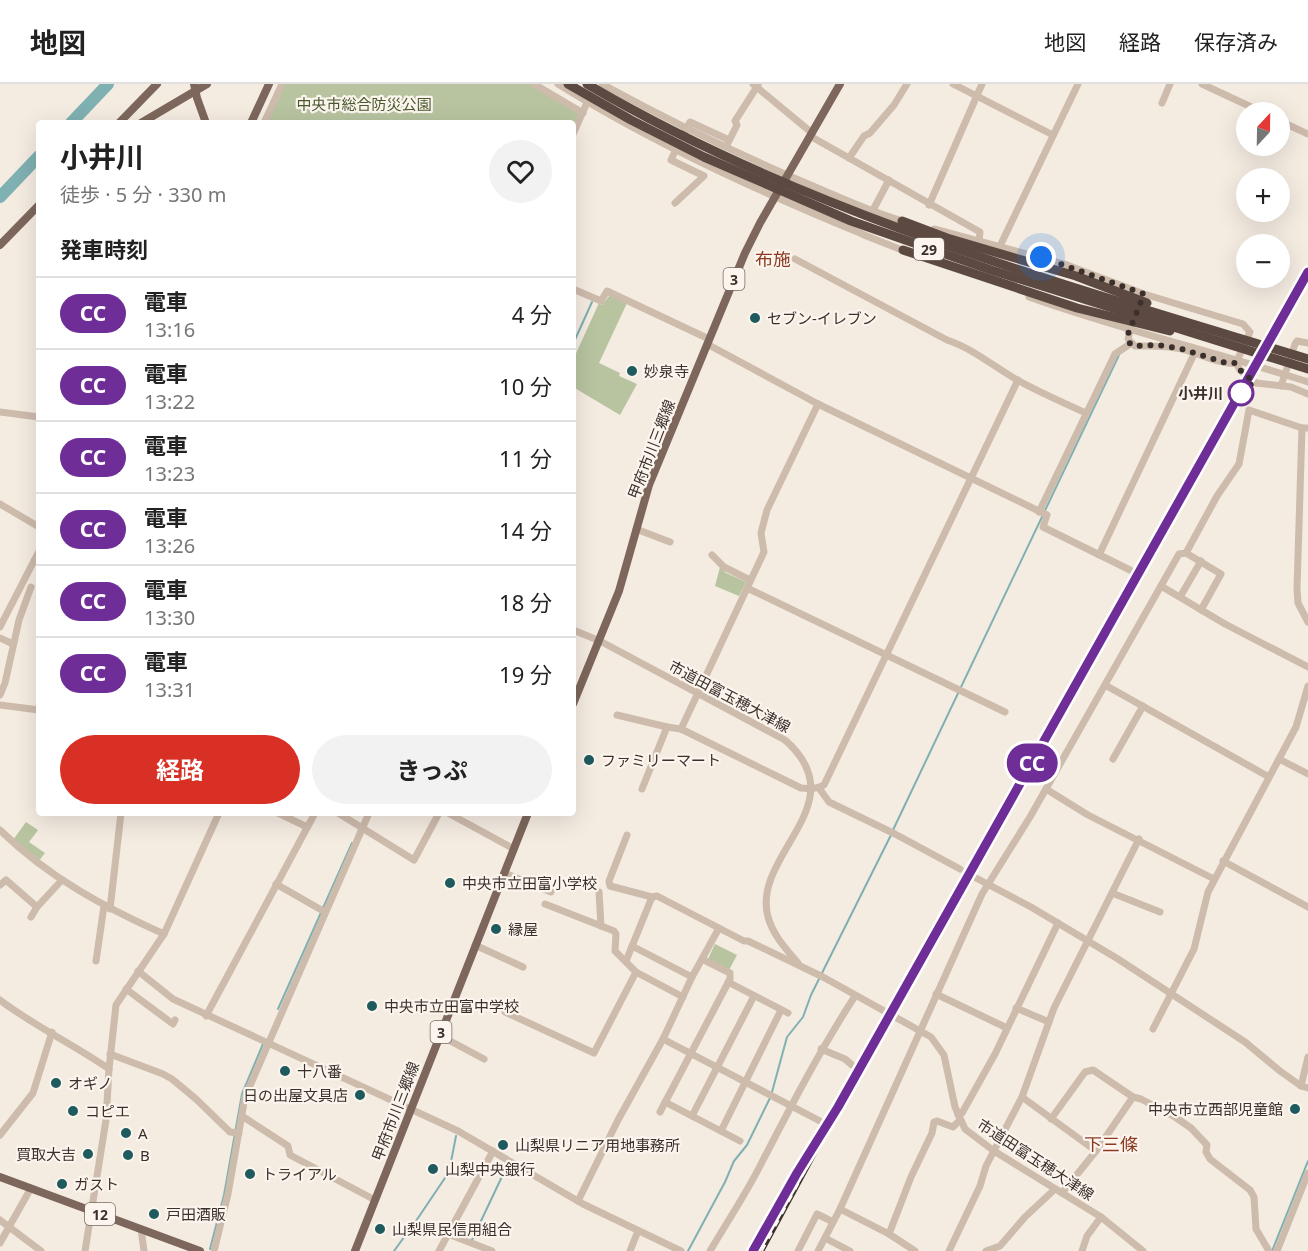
<!DOCTYPE html>
<html lang="ja">
<head>
<meta charset="utf-8">
<style>
  body { margin:0; font-family:"Noto Sans","Noto Sans JP",sans-serif; background:#f2f2f2; color:#222; height:100vh; display:flex; flex-direction:column; font-size:22px; white-space:nowrap }
  * { box-sizing:border-box; margin:0 }
  p { font-size:20px; color:#767676 }
  .icon { flex:none; width:33px; height:33px; fill:none; stroke:currentColor; stroke-width:2; stroke-linecap:round; stroke-linejoin:round }
  .map { position:relative; flex:1; overflow:hidden }
  .side { position:absolute; left:36px; top:36px; width:540px; height:696px; display:flex; flex-direction:column; background:#fff; border-radius:6px; box-shadow:0 6px 24px #0002 }
  .side>* { flex:none }
  .badge { padding:0 12px; border-radius:20px; font-size:21px; line-height:39px }
  .needle { width:39px; rotate:22deg }
  .controls { position:absolute; left:1236px; top:18px; display:grid; gap:12px }
  .controls a { display:grid; place-items:center; width:54px; height:54px; border-radius:50%; background:#fff; box-shadow:0 6px 24px #0002; font-size:30px }
  .you { position:absolute; width:30px; height:30px; margin:-15px; border:4px solid #fff; border-radius:50%; background:#1a73e8; box-shadow:0 0 0 9px #1a73e833 }
  .map>.badge { position:absolute; translate:-50% -50%; box-shadow:0 0 0 3px #fff }
  h2 { padding:0 24px; font-size:22px; line-height:54px }
  .round { display:grid; place-items:center; flex:none; width:63px; height:63px; border-radius:32px; background:#f2f2f2 }
  .overview { display:flex; align-items:center; justify-content:space-between; height:102px; padding:0 24px }
  h1 { font-size:28px; font-weight:700; line-height:45px }
  .action { display:flex; gap:12px; margin-top:auto; padding:12px 24px }
  .action a { flex:1; height:69px; border-radius:36px; background:#d93025; color:#fff; font-size:24px; font-weight:700; line-height:69px; text-align:center }
  .action a+a { background:#f2f2f2; color:#222 }
  ul { padding:0; list-style:none }
  li { display:flex; align-items:center; gap:18px; height:72px; padding:0 24px; border-top:2px solid #e0e0e0 }
  li div { flex:1 }
  li b { display:block; font-size:22px }
  li em { font-style:normal }
  li .badge { min-width:66px; font-weight:700; text-align:center }
  header { display:flex; align-items:center; gap:36px; box-sizing:border-box; height:84px; padding:0 30px; background:#fff; border-bottom:2px solid #e0e0e0 }
  header strong { font-size:28px }
  nav { display:flex; gap:33px; margin-inline-start:auto; font-size:21px }
  .map>svg:first-child { display:block }
  .green { fill:#b8c4a0 }
  .lines { fill:none; stroke-linecap:round; stroke-linejoin:round }
  .stream { stroke:#7fb0b2; stroke-width:2 }
  .river { stroke:#7fb0b2; stroke-width:12 }
  .minor { stroke:#cdbbac; stroke-width:7 }
  .major { stroke:#7d675c; stroke-width:8 }
  .highway { stroke:#5c4a42; stroke-width:9 }
  .rail-casing { stroke:#3b302b; stroke-width:4.5 }
  .rail { stroke:#fbf5ee; stroke-width:2; stroke-dasharray:7; stroke-linecap:butt }
  .line-casing { stroke:#fff; stroke-width:14 }
  .line { stroke:#6f2d98; stroke-width:9 }
  .walk { stroke:#3b302b; stroke-width:6; stroke-dasharray:0 10.8 }
  .poi-dot { fill:#1f5a5e; stroke:#fbf5ee; stroke-width:2 }
  .stop-dot { fill:#fff; stroke:#6f2d98; stroke-width:3 }
  .labels { text-anchor:middle; dominant-baseline:central; stroke-width:4.5; stroke-linejoin:round; paint-order:stroke }
  .shield { fill:#fbf5ee; stroke:#756b66; stroke-width:1.5 }
  .shield-label { font-size:14px; font-weight:bold; fill:#3b302b }
  .park-label { font-size:15px; fill:#4a5a2e; stroke:#fbf5ee }
  .poi-label { font-size:15px; fill:#3b302b; stroke:#fbf5ee; text-anchor:start }
  .stop-label { font-size:15px; font-weight:bold; fill:#3b302b; stroke:#fbf5ee; text-anchor:end }
  .street-label { font-size:15px; fill:#3b302b; stroke:#fbf5ee }
  .quarter-label { font-size:18px; fill:#8c3b22; stroke:#fbf5ee }
</style>
</head>
<body>
<header>
<strong>地図</strong>
<nav><a>地図</a><a>経路</a><a>保存済み</a></nav>
</header>
<div class="map">
<svg width="1308" height="1167" viewBox="0 0 1308 1167">
  <rect width="100%" height="100%" fill="#f4ebe1"/>
  <g class="green">
    <polygon points="282,0 534,0 583,29 573,50 573,39 264,39"/>
    <polygon points="610,211 627,219 599,279 620,289 619,292 637,300 620,331 573,303 573,276 599,219 602,221"/>
    <polygon points="720,483 726,489 746,498 739,512 715,502"/>
    <polygon points="26,738 38,746 29,758 45,769 38,778 13,756"/>
    <polygon points="715,860 737,871 729,886 708,875"/>
  </g>
  <g class="lines">
    <g class="stream">
      <polyline points="573,260 592,218"/>
      <polyline points="893,746 1119,271"/>
      <polyline points="278,925 352,759"/>
      <polyline points="772,1008 787,953 803,933 811,911 891,751"/>
      <polyline points="471,1158 507,1082"/>
      <polyline points="210,1165 224,1111 242,1010 263,960"/>
      <polyline points="394,1167 418,1134 449,1088 456,1052"/>
      <polyline points="688,1167 725,1098 734,1077 747,1061 770,1014"/>
      <polyline points="1272,1167 1308,1077"/>
    </g>
    <g class="river">
      <polyline points="71,39 108,0"/>
      <polyline points="0,113 39,72"/>
    </g>
    <g class="minor">
      <polyline points="534,0 583,29"/>
      <path d="M558,0C653,59 756,106 860,149C875,156 891,161 906,168"/>
      <path d="M602,0C673,39 746,74 820,105C848,117 876,130 906,138"/>
      <polyline points="753,0 812,49"/>
      <polyline points="953,0 1053,51"/>
      <polyline points="1202,0 1262,28"/>
      <polyline points="1162,19 1170,0"/>
      <polyline points="1280,37 1308,50"/>
      <polyline points="264,39 282,0"/>
      <polyline points="685,47 690,38 729,56"/>
      <polyline points="573,50 589,14"/>
      <polyline points="810,52 980,148 979,156"/>
      <polyline points="727,61 737,41 735,37 758,1"/>
      <polyline points="849,74 864,52 870,49 894,21 907,0"/>
      <polyline points="675,119 704,92 671,76 677,63"/>
      <polyline points="929,121 982,0"/>
      <polyline points="872,128 889,96"/>
      <polyline points="934,145 1067,181 1144,210 1243,240 1250,248 1236,279"/>
      <polyline points="1000,162 1078,0"/>
      <path d="M795,175L947,256C974,265 994,283 1019,297C1041,309 1064,319 1086,329"/>
      <polyline points="573,205 601,217 607,207 709,255"/>
      <path d="M1029,213C1121,246 1216,268 1308,298"/>
      <path d="M1131,243L1128,255L1135,262C1151,262 1165,261 1182,265C1196,268 1223,282 1236,279"/>
      <polyline points="707,260 818,320 1047,431 1043,443 1130,486"/>
      <polyline points="1236,279 1240,286 1256,299 1291,303 1308,310"/>
      <polyline points="1281,302 1295,260 1297,257 1308,259"/>
      <path d="M818,320L767,426L761,449L764,468L681,645L801,704C810,705 817,705 824,701L1018,296"/>
      <polyline points="0,328 39,333"/>
      <polyline points="1308,344 1302,344 1297,505 1298,519 1308,538"/>
      <polyline points="0,420 39,443"/>
      <polyline points="1039,428 1115,270 1130,260"/>
      <polyline points="636,445 670,458"/>
      <polyline points="1186,469 1221,490 1201,526"/>
      <polyline points="712,471 724,483 750,496"/>
      <polyline points="1099,471 1195,268"/>
      <polyline points="1161,502 1225,540 1308,583"/>
      <polyline points="747,504 1005,628"/>
      <polyline points="1180,513 1201,477"/>
      <polyline points="0,543 39,467"/>
      <path d="M573,546L600,557L785,656C858,720 751,770 768,833C773,851 786,865 798,879"/>
      <polyline points="0,554 13,560"/>
      <polyline points="1105,601 1269,693"/>
      <polyline points="0,611 5,599 19,536 31,503"/>
      <polyline points="0,621 39,626"/>
      <polyline points="617,631 667,643"/>
      <polyline points="1113,675 1143,622"/>
      <polyline points="1279,675 1308,690"/>
      <polyline points="819,704 829,718 895,750 960,785"/>
      <polyline points="642,705 667,643 681,645"/>
      <polyline points="1046,705 1088,731 1214,795"/>
      <polyline points="278,729 307,743"/>
      <polyline points="338,729 414,776 439,729"/>
      <polyline points="448,729 514,765"/>
      <path d="M0,746C48,793 104,823 164,850L116,921L109,985L106,1036L85,1167"/>
      <polyline points="627,751 609,797 610,802 652,813 657,812 744,857 748,857 823,893 931,953 944,971 955,1023 965,1045 994,1067 1101,1133 1143,1167"/>
      <polyline points="1223,777 1308,823"/>
      <polyline points="504,789 551,808"/>
      <polyline points="976,794 1031,823 1118,875 1245,958 1280,987 1301,1002 1308,1004"/>
      <polyline points="276,800 325,828"/>
      <polyline points="0,801 6,796 37,823 61,797"/>
      <polyline points="599,808 601,842"/>
      <polyline points="1112,809 1160,828"/>
      <polyline points="545,820 614,847 616,850 615,867 636,888 683,913"/>
      <polyline points="110,825 121,729"/>
      <polyline points="31,833 37,823"/>
      <polyline points="164,850 219,729"/>
      <polyline points="475,861 523,883"/>
      <polyline points="632,862 692,893"/>
      <polyline points="96,877 104,822"/>
      <polyline points="626,877 652,813"/>
      <polyline points="138,887 173,915 458,1047 583,1120 681,1167"/>
      <polyline points="728,898 788,929"/>
      <polyline points="126,905 173,940 175,936"/>
      <polyline points="936,910 1007,944"/>
      <path d="M0,916C34,942 73,960 109,985"/>
      <polyline points="1016,924 1049,938"/>
      <polyline points="505,928 594,969 636,888"/>
      <polyline points="206,932 315,729"/>
      <polyline points="1153,945 1194,865 1208,808 1296,643 1308,602"/>
      <polyline points="439,951 484,975"/>
      <polyline points="663,955 820,1037"/>
      <polyline points="821,965 845,975 852,981"/>
      <polyline points="110,970 163,990 172,995 196,1015 230,1048 239,1049"/>
      <polyline points="1301,1002 1308,973"/>
      <polyline points="1022,1013 1096,1067"/>
      <polyline points="665,1018 740,1057"/>
      <polyline points="660,1028 730,895 730,889 702,875"/>
      <polyline points="958,1031 962,1029 995,970 1058,839"/>
      <polyline points="242,1032 288,1062 290,1071 375,1116"/>
      <polyline points="692,1032 754,912"/>
      <polyline points="1051,1035 1085,988 1093,986 1133,1013 1141,1015 1175,1033 1191,1044 1207,1061 1206,1068 1210,1075 1250,1106 1254,1113 1256,1145 1269,1167"/>
      <polyline points="721,1047 781,926"/>
      <polyline points="0,1051 33,1009 52,948"/>
      <polyline points="1062,1109 1096,1067 1133,1013"/>
      <polyline points="578,1117 618,1036 663,955 692,893 719,844"/>
      <polyline points="840,1125 889,1150 915,1167"/>
      <polyline points="0,1136 41,1167"/>
      <polyline points="141,1145 144,1167"/>
      <polyline points="448,1150 492,1167"/>
      <polyline points="889,1150 911,1093 932,1049 934,1038 937,1037 953,1043 960,1036"/>
      <polyline points="825,1154 850,1167"/>
      <polyline points="0,1159 31,1104"/>
      <polyline points="214,1167 228,1110 245,1013 369,729"/>
      <polyline points="439,1167 493,1067"/>
      <polyline points="630,1167 638,1147"/>
      <path d="M710,1167C727,1138 746,1110 761,1080C791,1022 820,966 855,912"/>
      <polyline points="798,1167 817,1130 833,1138"/>
      <polyline points="818,1167 840,1125 982,810 1030,733 1179,470 1186,469 1217,412 1239,380 1249,326 1302,344"/>
      <polyline points="949,1167 980,1102 986,1082 1022,1013 1054,924 1139,755"/>
      <polyline points="986,1167 1000,1162 1025,1133 1055,1105"/>
      <polyline points="1082,1167 1087,1152 1101,1133"/>
      <polyline points="1277,1167 1308,1089"/>
    </g>
    <g class="major">
      <polyline points="194,0 197,14 206,39"/>
      <polyline points="119,39 157,0"/>
      <polyline points="141,39 207,0"/>
      <polyline points="251,39 269,0"/>
      <polyline points="0,161 39,121"/>
      <polyline points="573,620 619,507 649,401 745,169 760,139 840,0"/>
      <polyline points="0,1093 200,1167"/>
      <polyline points="355,1167 528,729"/>
    </g>
    <g class="highway">
      <polyline points="568,0 631,36 704,73 851,137 991,186 1308,285"/>
      <path d="M587,0C810,131 1062,200 1308,275"/>
      <polyline points="902,137 947,154 1076,192 1147,219"/>
      <polyline points="903,166 1077,224 1170,247"/>
    </g>
    <g class="rail-casing">
      <polyline id="rail" points="762,1167 890,930 1308,188"/>
    </g>
    <use href="#rail" class="rail"/>
  </g>
  <g class="lines">
    <g class="line-casing">
      <polyline id="line" points="753,1167 797,1089 838,1023 1308,188"/>
    </g>
    <use href="#line" class="line"/>
    <polyline class="walk" points="1041,173 1144,210 1128,250 1130,260 1135,262 1158,261 1182,265 1226,279 1236,279 1240,286 1254,298 1241,309"/>
  </g>
  <g class="poi-dot">
    <circle cx="755" cy="234" r="6"/>
    <circle cx="632" cy="287" r="6"/>
    <circle cx="589" cy="676" r="6"/>
    <circle cx="450" cy="799" r="6"/>
    <circle cx="496" cy="845" r="6"/>
    <circle cx="372" cy="922" r="6"/>
    <circle cx="285" cy="987" r="6"/>
    <circle cx="56" cy="999" r="6"/>
    <circle cx="360" cy="1011" r="6"/>
    <circle cx="1295" cy="1025" r="6"/>
    <circle cx="73" cy="1027" r="6"/>
    <circle cx="126" cy="1049" r="6"/>
    <circle cx="503" cy="1061" r="6"/>
    <circle cx="88" cy="1070" r="6"/>
    <circle cx="128" cy="1071" r="6"/>
    <circle cx="433" cy="1085" r="6"/>
    <circle cx="250" cy="1090" r="6"/>
    <circle cx="62" cy="1100" r="6"/>
    <circle cx="154" cy="1130" r="6"/>
    <circle cx="380" cy="1145" r="6"/>
  </g>
  <circle class="stop-dot" cx="1241" cy="309" r="12"/>
  <g class="labels">
    <g class="shield">
      <rect x="914" y="154" width="30" height="22" rx="4.5"/>
      <rect x="723.5" y="184" width="21" height="22" rx="4.5"/>
      <rect x="430.5" y="937" width="21" height="22" rx="4.5"/>
      <rect x="85" y="1119" width="30" height="22" rx="4.5"/>
    </g>
    <g class="shield-label">
      <text x="929" y="165">29</text>
      <text x="734" y="195">3</text>
      <text x="441" y="948">3</text>
      <text x="100" y="1130">12</text>
    </g>
    <g class="park-label">
      <text x="364" y="20">中央市総合防災公園</text>
    </g>
    <g class="poi-label">
      <text x="767" y="234">セブン-イレブン</text>
      <text x="644" y="287">妙泉寺</text>
      <text x="601" y="676">ファミリーマート</text>
      <text x="462" y="799">中央市立田富小学校</text>
      <text x="508" y="845">縁屋</text>
      <text x="384" y="922">中央市立田富中学校</text>
      <text x="297" y="987">十八番</text>
      <text x="68" y="999">オギノ</text>
      <text x="348" y="1011" text-anchor="end">日の出屋文具店</text>
      <text x="1283" y="1025" text-anchor="end">中央市立西部児童館</text>
      <text x="85" y="1027">コピエ</text>
      <text x="138" y="1049">A</text>
      <text x="515" y="1061">山梨県リニア用地事務所</text>
      <text x="76" y="1070" text-anchor="end">買取大吉</text>
      <text x="140" y="1071">B</text>
      <text x="445" y="1085">山梨中央銀行</text>
      <text x="262" y="1090">トライアル</text>
      <text x="74" y="1100">ガスト</text>
      <text x="166" y="1130">戸田酒販</text>
      <text x="392" y="1145">山梨県民信用組合</text>
    </g>
    <g class="stop-label">
      <text x="1223" y="309">小井川</text>
    </g>
    <g class="street-label">
      <text transform="translate(651 365) rotate(-69)">甲府市川三郷線</text>
      <text transform="translate(730 612) rotate(28)">市道田富玉穂大津線</text>
      <text transform="translate(395 1027) rotate(-69)">甲府市川三郷線</text>
      <text transform="translate(1036 1075) rotate(33)">市道田富玉穂大津線</text>
    </g>
    <g class="quarter-label">
      <text x="773" y="175">布施</text>
      <text x="1111" y="1060">下三條</text>
    </g>
  </g>
</svg>
<div class="controls">
<a><svg class="needle" viewBox="-14 -14 28 28"><path d="M0-13l5 13h-10z" fill="#e53935"/><path d="M0 13l5-13h-10z" fill="#767676"/></svg></a>
<a>+</a>
<a>−</a>
</div>
<div class="you" style="left:1041px;top:173px"></div>
<b class="badge" style="left:1032px;top:679px;background:#6f2d98;color:#fff">CC</b>
<section class="side">
<div class="overview"><div><h1>小井川</h1><p>徒歩 · 5 分 · 330 m</p></div><a class="round"><svg class="icon" aria-label="heart" viewBox="0 0 24 24"><path d="M12 20l-8-8c-3-5 5-10 8-4 3-6 11-1 8 4z"/></svg></a></div>
<h2>発車時刻</h2>
<ul>
<li><span class="badge" style="background:#6f2d98;color:#fff">CC</span><div><b>電車</b><p>13:16</p></div><em>4 分</em></li>
<li><span class="badge" style="background:#6f2d98;color:#fff">CC</span><div><b>電車</b><p>13:22</p></div><em>10 分</em></li>
<li><span class="badge" style="background:#6f2d98;color:#fff">CC</span><div><b>電車</b><p>13:23</p></div><em>11 分</em></li>
<li><span class="badge" style="background:#6f2d98;color:#fff">CC</span><div><b>電車</b><p>13:26</p></div><em>14 分</em></li>
<li><span class="badge" style="background:#6f2d98;color:#fff">CC</span><div><b>電車</b><p>13:30</p></div><em>18 分</em></li>
<li><span class="badge" style="background:#6f2d98;color:#fff">CC</span><div><b>電車</b><p>13:31</p></div><em>19 分</em></li>
</ul>
<div class="action"><a>経路</a><a>きっぷ</a></div>
</section>
</div>
</body>
</html>
